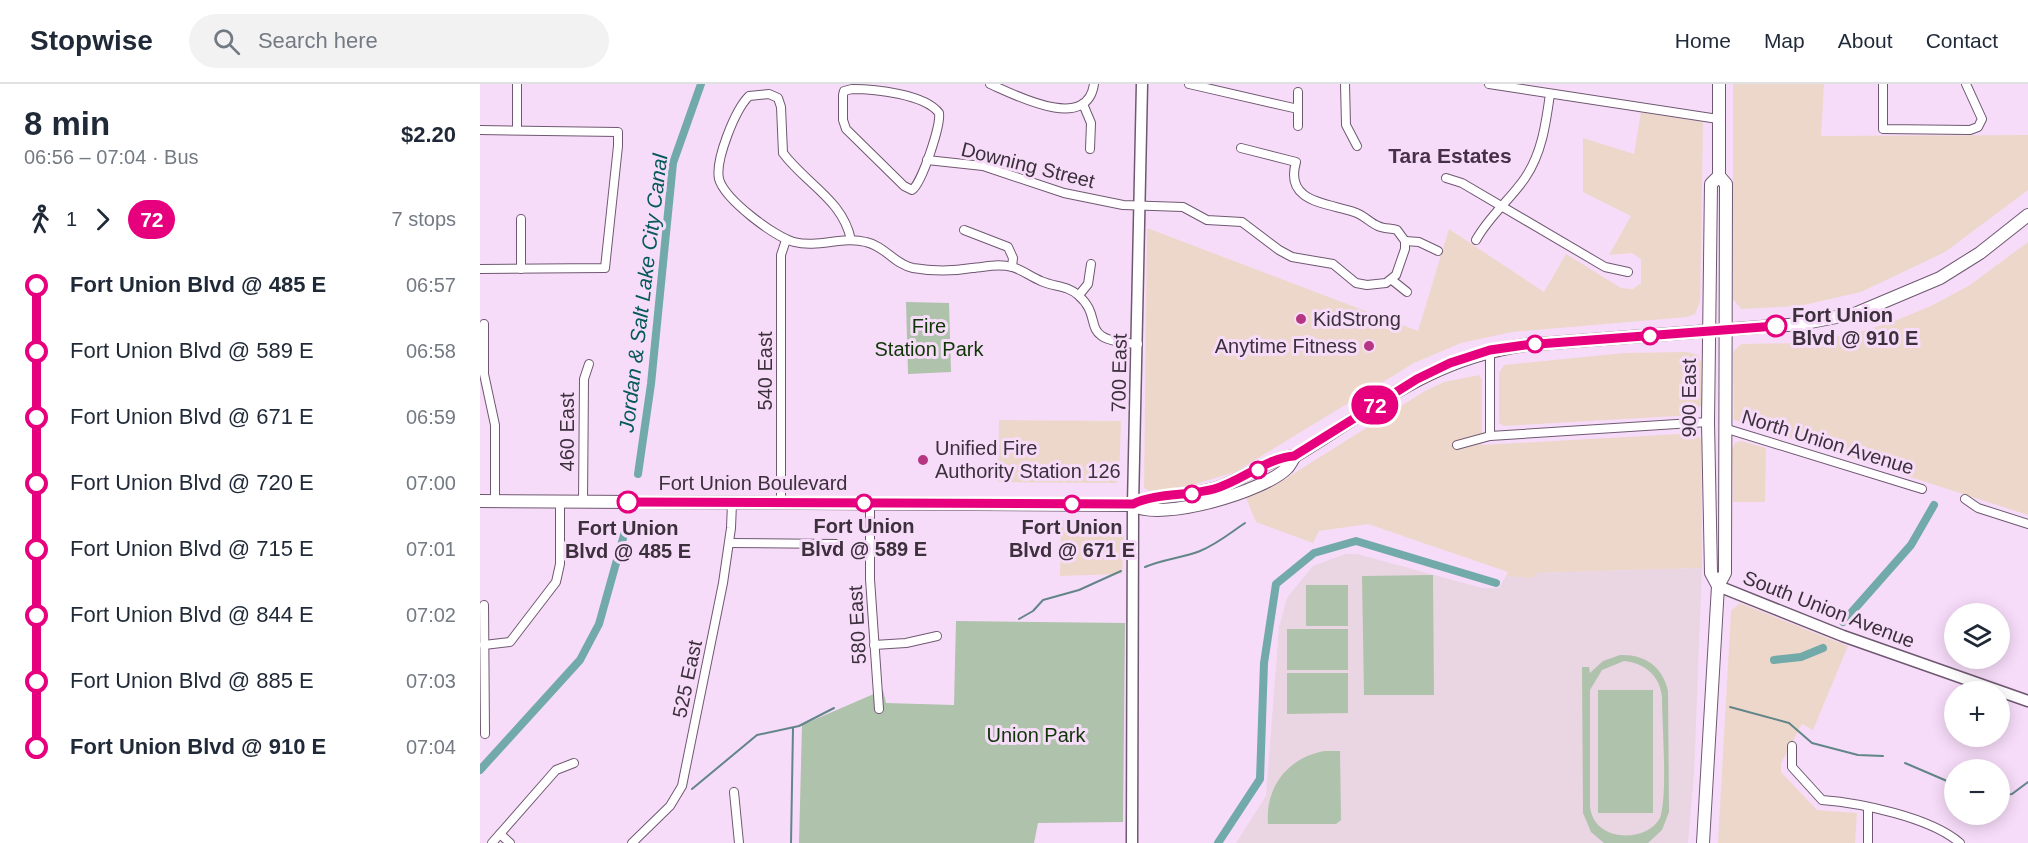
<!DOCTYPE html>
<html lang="en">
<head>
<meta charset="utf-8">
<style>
  body { margin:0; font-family:Helvetica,sans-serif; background:#f2f2f3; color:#1f2937; height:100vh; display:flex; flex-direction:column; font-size:22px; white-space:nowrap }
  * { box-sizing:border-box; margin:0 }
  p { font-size:20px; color:#747a83 }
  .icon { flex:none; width:33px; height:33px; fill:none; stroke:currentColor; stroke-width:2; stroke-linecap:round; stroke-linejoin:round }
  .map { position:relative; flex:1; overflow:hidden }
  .details { display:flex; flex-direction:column; background:#fff; width:480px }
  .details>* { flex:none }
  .badge { padding:0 12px; border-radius:20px; font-size:21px; line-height:39px }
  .fabs { position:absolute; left:1464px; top:519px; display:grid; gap:12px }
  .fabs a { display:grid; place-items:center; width:66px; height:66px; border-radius:50%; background:#fff; box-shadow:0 3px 15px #0003; font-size:30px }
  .map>.badge { position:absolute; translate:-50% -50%; box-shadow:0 0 0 3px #fff }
  .legs { display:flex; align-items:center; gap:9px; height:66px; padding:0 24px; font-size:20px }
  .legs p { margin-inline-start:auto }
  .overview { display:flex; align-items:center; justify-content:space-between; height:102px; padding:0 24px }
  h1 { font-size:33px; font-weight:800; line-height:45px }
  ul { padding:0 24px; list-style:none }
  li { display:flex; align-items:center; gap:21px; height:66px; font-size:22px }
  li i { display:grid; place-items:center; width:9px; height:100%; margin:0 8px; background:currentColor }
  li i::after { content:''; width:15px; height:15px; margin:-8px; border:4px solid; border-radius:50%; background:#fff }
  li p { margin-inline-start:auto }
  li:first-child i { background:linear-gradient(#0000 50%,currentColor 0) }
  li:last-child i { background:linear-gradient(currentColor 50%,#0000 0) }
  header { display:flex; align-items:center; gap:36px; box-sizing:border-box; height:84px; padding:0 30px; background:#fff; border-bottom:2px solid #e0e1e3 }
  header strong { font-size:28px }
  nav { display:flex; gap:33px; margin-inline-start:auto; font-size:21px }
  .search { width:420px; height:54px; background:#f2f2f3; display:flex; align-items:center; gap:15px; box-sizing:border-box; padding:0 21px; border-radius:33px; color:#747a83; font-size:22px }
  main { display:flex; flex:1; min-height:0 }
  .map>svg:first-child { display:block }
  .commercial { fill:#edd7ca }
  .education { fill:#ead5e3 }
  .green { fill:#afc2ab; fill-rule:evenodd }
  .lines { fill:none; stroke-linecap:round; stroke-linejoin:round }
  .stream { stroke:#628588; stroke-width:2 }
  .canal { stroke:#72a9a9; stroke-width:8 }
  .street-casing { stroke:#6f5871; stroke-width:10 }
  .secondary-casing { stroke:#6f5871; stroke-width:13 }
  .primary-casing { stroke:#6f5871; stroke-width:14 }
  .street { stroke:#fff; stroke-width:8 }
  .secondary { stroke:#fff; stroke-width:10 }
  .primary { stroke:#fff; stroke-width:12 }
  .line-1-casing { stroke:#fff; stroke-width:14 }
  .line-1 { stroke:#e6007e; stroke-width:9 }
  .poi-dot { fill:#b53682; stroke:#f7dcf9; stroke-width:2 }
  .stop-1-dot { fill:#fff; stroke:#e6007e; stroke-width:3 }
  .labels { text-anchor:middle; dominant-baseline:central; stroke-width:6; stroke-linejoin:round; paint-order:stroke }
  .street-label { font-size:20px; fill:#3b303c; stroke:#f7dcf9 }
  .stop-label { font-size:20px; font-weight:bold; fill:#3b303c; stroke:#f7dcf9 }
  .poi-label { font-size:20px; fill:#3b303c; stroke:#f7dcf9; text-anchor:start }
  .park-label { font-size:20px; fill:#0e3605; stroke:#f7dcf9 }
  .neighbourhood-label { font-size:21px; font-weight:bold; fill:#473148; stroke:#f7dcf9 }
  .water-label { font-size:21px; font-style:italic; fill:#065a5b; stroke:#f7dcf9 }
</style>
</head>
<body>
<header>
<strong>Stopwise</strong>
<div class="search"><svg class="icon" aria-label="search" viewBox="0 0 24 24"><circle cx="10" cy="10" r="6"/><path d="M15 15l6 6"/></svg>Search here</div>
<nav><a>Home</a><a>Map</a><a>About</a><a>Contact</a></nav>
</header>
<main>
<section class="details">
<div class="overview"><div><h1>8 min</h1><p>06:56 – 07:04 · Bus</p></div><b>$2.20</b></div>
<div class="legs"><svg class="icon" aria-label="walk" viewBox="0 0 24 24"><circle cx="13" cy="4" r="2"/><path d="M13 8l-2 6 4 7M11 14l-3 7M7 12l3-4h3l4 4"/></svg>1<svg class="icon" aria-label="forward" viewBox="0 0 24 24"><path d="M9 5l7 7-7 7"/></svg><b class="badge" style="background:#e6007e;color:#fff">72</b><p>7 stops</p></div>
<ul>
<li><i style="color:#e6007e"></i><b>Fort Union Blvd @ 485 E</b><p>06:57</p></li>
<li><i style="color:#e6007e"></i><span>Fort Union Blvd @ 589 E</span><p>06:58</p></li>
<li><i style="color:#e6007e"></i><span>Fort Union Blvd @ 671 E</span><p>06:59</p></li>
<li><i style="color:#e6007e"></i><span>Fort Union Blvd @ 720 E</span><p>07:00</p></li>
<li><i style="color:#e6007e"></i><span>Fort Union Blvd @ 715 E</span><p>07:01</p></li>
<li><i style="color:#e6007e"></i><span>Fort Union Blvd @ 844 E</span><p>07:02</p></li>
<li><i style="color:#e6007e"></i><span>Fort Union Blvd @ 885 E</span><p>07:03</p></li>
<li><i style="color:#e6007e"></i><b>Fort Union Blvd @ 910 E</b><p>07:04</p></li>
</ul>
</section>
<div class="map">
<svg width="1548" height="759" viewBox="0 0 1548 759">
  <rect width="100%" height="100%" fill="#f7dcf9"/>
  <g class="commercial">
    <polygon points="1253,0 1344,0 1341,52 1548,51 1548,106 1465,168 1381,208 1319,222 1261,225 1253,215"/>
    <polygon points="1161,28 1223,38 1220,218 1215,230 1207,233 1032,248 981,259 934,279 755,388 706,403 670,407 664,404 667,144 938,247 969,145 1064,208 1086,170 1141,204 1153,205 1161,199 1161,175 1152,169 1129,171 1151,132 1103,108 1103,54 1154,70"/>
    <polygon points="1548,158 1548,431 1254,336 1253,268 1261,260 1322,259 1371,250 1410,239 1453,221 1490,201"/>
    <polygon points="1207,268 1218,271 1221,278 1221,321 1214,331 1024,342 1019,339 1019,289 1024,281 1144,269"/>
    <polygon points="999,291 1002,296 1002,361 1216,349 1221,356 1222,484 1057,489 1052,494 1039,495 1026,492 1028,488 888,440 839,447 833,459 776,438 766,414 797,400 945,307 964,298"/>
    <polygon points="519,336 641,337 639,395 636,399 518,398"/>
    <polygon points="1261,357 1286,364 1285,418 1253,418 1252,366 1255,359"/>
    <polygon points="581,436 630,437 644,450 642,490 580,492"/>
    <polygon points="1260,519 1368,562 1333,646 1322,640 1301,679 1301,688 1337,726 1377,729 1375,759 1238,759 1251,527"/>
  </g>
  <polygon class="education" points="865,470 877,470 1002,504 1019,504 1026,492 1052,494 1057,489 1222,484 1214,691 1208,759 756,759 786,712 799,543 807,514 833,482"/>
  <g class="green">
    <polygon points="426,218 469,219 471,288 428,290"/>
    <polygon points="953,491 954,611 884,611 882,492"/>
    <rect x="826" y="501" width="42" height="41"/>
    <polygon points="476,537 645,539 643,738 558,739 554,759 319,759 322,641 403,606 406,619 474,621"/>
    <rect x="807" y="545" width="61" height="41"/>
    <path d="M1140,571C1165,570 1183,583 1188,607L1189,728L1182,746L1168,759H1124L1111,748L1103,729L1102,583H1109L1110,589L1123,577ZM1144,577C1165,579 1180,592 1182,613C1182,641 1188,711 1180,734C1167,759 1113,759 1110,722V606L1122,586Z"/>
    <polygon points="807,589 868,589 868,629 807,630"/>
    <rect x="1118" y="606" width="55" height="123"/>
    <path d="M845,667H860L861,736L856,740H788C785,703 808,673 845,667Z"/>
  </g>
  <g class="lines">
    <g class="stream">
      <path d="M665,483C683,475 702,474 720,467C737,460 750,449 765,439"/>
      <polyline points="539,535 553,527 563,516 599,506 641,487"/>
      <polyline points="1250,623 1309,639 1332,659 1378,671 1403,672"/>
      <polyline points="1425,679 1474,700"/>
      <polyline points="212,705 277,651 319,642 354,624"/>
      <polyline points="1520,711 1532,710 1548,698"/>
      <polyline points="311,759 313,644"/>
    </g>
    <g class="canal">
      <polyline points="158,390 171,300 193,79 221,0"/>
      <polyline points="1363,538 1431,461 1454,421"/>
      <polyline points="1294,576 1321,573 1343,564"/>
      <polyline points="0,686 100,576 119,540 147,440"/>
      <polyline points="738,759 780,695 784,579 796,500 834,469 876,457 1016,499"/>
    </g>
    <g class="street-casing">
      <g id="street">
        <polyline points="37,0 37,46"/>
        <path d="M510,0C535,11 607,49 614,0"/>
        <polyline points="709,0 818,25"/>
        <polyline points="865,0 866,41 877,62"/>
        <polyline points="1009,0 1238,35"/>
        <polyline points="1403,0 1403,45 1490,46 1498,43 1502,35 1486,0"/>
        <path d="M372,5C394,5 445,10 459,29C461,41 442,99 432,106L424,102L366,45L363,36V11L364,7Z"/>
        <polyline points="603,20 611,39 610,65"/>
        <polyline points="818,42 818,8"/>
        <polyline points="0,46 138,48 138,62 125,184 0,185"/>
        <path d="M447,76L503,82L584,109L643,121L703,123L727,136L762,138L799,166L812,173L853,180L876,199L887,201L906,199L916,191L925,165V157L917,146C911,144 904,145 898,142C890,139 884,131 874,128C848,119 804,119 816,78L761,64"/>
        <polyline points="966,94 982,99 1125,183 1148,188"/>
        <polyline points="41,135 41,185"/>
        <polyline points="484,146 528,163 533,174 532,183"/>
        <path d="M371,156C363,116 326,100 303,69L301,23L298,14L289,10L269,12C255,26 235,76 239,95C245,116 295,153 314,158C339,164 362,152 386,158C405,162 414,180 433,184C451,187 474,187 492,184C506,183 518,179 532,183C543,186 551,193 561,197C574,203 587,201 598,211C627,236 594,256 658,260"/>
        <path d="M996,156C1009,132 1030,116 1045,94C1062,69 1066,39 1070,10"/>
        <polyline points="925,157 939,158 958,167"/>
        <polyline points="912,196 927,208"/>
        <polyline points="599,211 608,200 611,180"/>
        <polyline points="4,240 4,290 15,341 15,417"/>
        <polyline points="1010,267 1010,352"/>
        <polyline points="1244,344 1442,405"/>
        <polyline points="977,361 1010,352 1228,338"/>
        <polyline points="1485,415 1498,424 1548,440"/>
        <polyline points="103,418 104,295 109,280"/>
        <polyline points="301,419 301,171 306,156"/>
        <polyline points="390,419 390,495 399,625"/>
        <polyline points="249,459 358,460"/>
        <polyline points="4,521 5,650"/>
        <polyline points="4,561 30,558 76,498 80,480 80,418"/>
        <polyline points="394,561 426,559 457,552"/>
        <path d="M1312,662V683L1342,716C1380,719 1450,733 1480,759"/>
        <polyline points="254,708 259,759"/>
        <polyline points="20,750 30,759"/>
        <polyline points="12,759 76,686 94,679"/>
        <polyline points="152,759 190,722 202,702 243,499 251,444 252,419"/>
        <polyline points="1388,759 1388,725"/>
      </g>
    </g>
    <g class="secondary-casing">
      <g id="secondary">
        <polyline points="1238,502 1363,552 1548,617"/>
        <polyline points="652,759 653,421 662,0"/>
      </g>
    </g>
    <g class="primary-casing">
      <g id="primary">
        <path d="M0,417L653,421C672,410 710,412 734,405C762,397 786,374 815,372"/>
        <path d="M653,421C681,438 785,407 807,384C810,381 812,376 815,372C895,324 948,275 1045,261L1320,240L1377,229L1460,194L1500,169L1548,131"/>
        <polyline points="1238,502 1231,489 1228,338 1231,100 1239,92"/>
        <polyline points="1223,759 1238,502 1245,489 1246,100 1239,92 1239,0"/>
      </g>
    </g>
    <use href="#street" class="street"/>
    <use href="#secondary" class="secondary"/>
    <use href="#primary" class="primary"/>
  </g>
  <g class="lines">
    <g class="line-1-casing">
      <path id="line-1" d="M148,418L653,420C674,409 709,412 734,405C762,397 786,374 814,372L937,295L970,279L1010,266L1045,261L1296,242"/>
    </g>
    <use href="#line-1" class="line-1"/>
  </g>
  <g class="poi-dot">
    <circle cx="821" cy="235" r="6"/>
    <circle cx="889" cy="262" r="6"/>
    <circle cx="443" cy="376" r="6"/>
  </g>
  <g class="stop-1-dot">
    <circle cx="1296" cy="242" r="10"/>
    <circle cx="1170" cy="252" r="8"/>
    <circle cx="1055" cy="260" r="8"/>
    <circle cx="778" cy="386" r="8"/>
    <circle cx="712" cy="410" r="8"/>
    <circle cx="148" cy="418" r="10"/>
    <circle cx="384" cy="419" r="8"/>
    <circle cx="592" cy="420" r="8"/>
  </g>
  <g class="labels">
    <g class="street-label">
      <text transform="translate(548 81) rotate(14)">Downing Street</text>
      <text transform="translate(285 287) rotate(-90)">540 East</text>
      <text transform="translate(639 289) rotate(-89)">700 East</text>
      <text transform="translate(1209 314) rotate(-90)">900 East</text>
      <text transform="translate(87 348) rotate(-90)">460 East</text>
      <text transform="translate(1348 358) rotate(17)">North Union Avenue</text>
      <text x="273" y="399">Fort Union Boulevard</text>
      <text transform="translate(1349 525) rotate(21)">South Union Avenue</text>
      <text transform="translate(377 541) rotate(-93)">580 East</text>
      <text transform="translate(207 595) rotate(-78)">525 East</text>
    </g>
    <g class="stop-label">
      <text x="1312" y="231" text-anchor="start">Fort Union<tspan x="1312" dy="23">Blvd @ 910 E</tspan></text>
      <text x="384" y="442">Fort Union<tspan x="384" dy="23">Blvd @ 589 E</tspan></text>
      <text x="592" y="443">Fort Union<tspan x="592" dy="23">Blvd @ 671 E</tspan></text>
      <text x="148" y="444">Fort Union<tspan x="148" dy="23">Blvd @ 485 E</tspan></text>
    </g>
    <g class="poi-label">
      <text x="833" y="235">KidStrong</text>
      <text x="877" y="262" text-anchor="end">Anytime Fitness</text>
      <text x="455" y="364">Unified Fire<tspan x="455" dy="23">Authority Station 126</tspan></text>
    </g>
    <g class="park-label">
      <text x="449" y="242">Fire<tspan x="449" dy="23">Station Park</tspan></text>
      <text x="556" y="651">Union Park</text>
    </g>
    <g class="neighbourhood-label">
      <text x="970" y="71">Tara Estates</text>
    </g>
    <g class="water-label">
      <text transform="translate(163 209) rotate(-83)">Jordan &amp; Salt Lake City Canal</text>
    </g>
  </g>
</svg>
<div class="fabs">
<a><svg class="icon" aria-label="layers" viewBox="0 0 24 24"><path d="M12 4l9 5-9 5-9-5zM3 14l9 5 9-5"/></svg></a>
<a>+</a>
<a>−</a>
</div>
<b class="badge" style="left:895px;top:321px;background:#e6007e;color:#fff">72</b>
</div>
</main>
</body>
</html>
